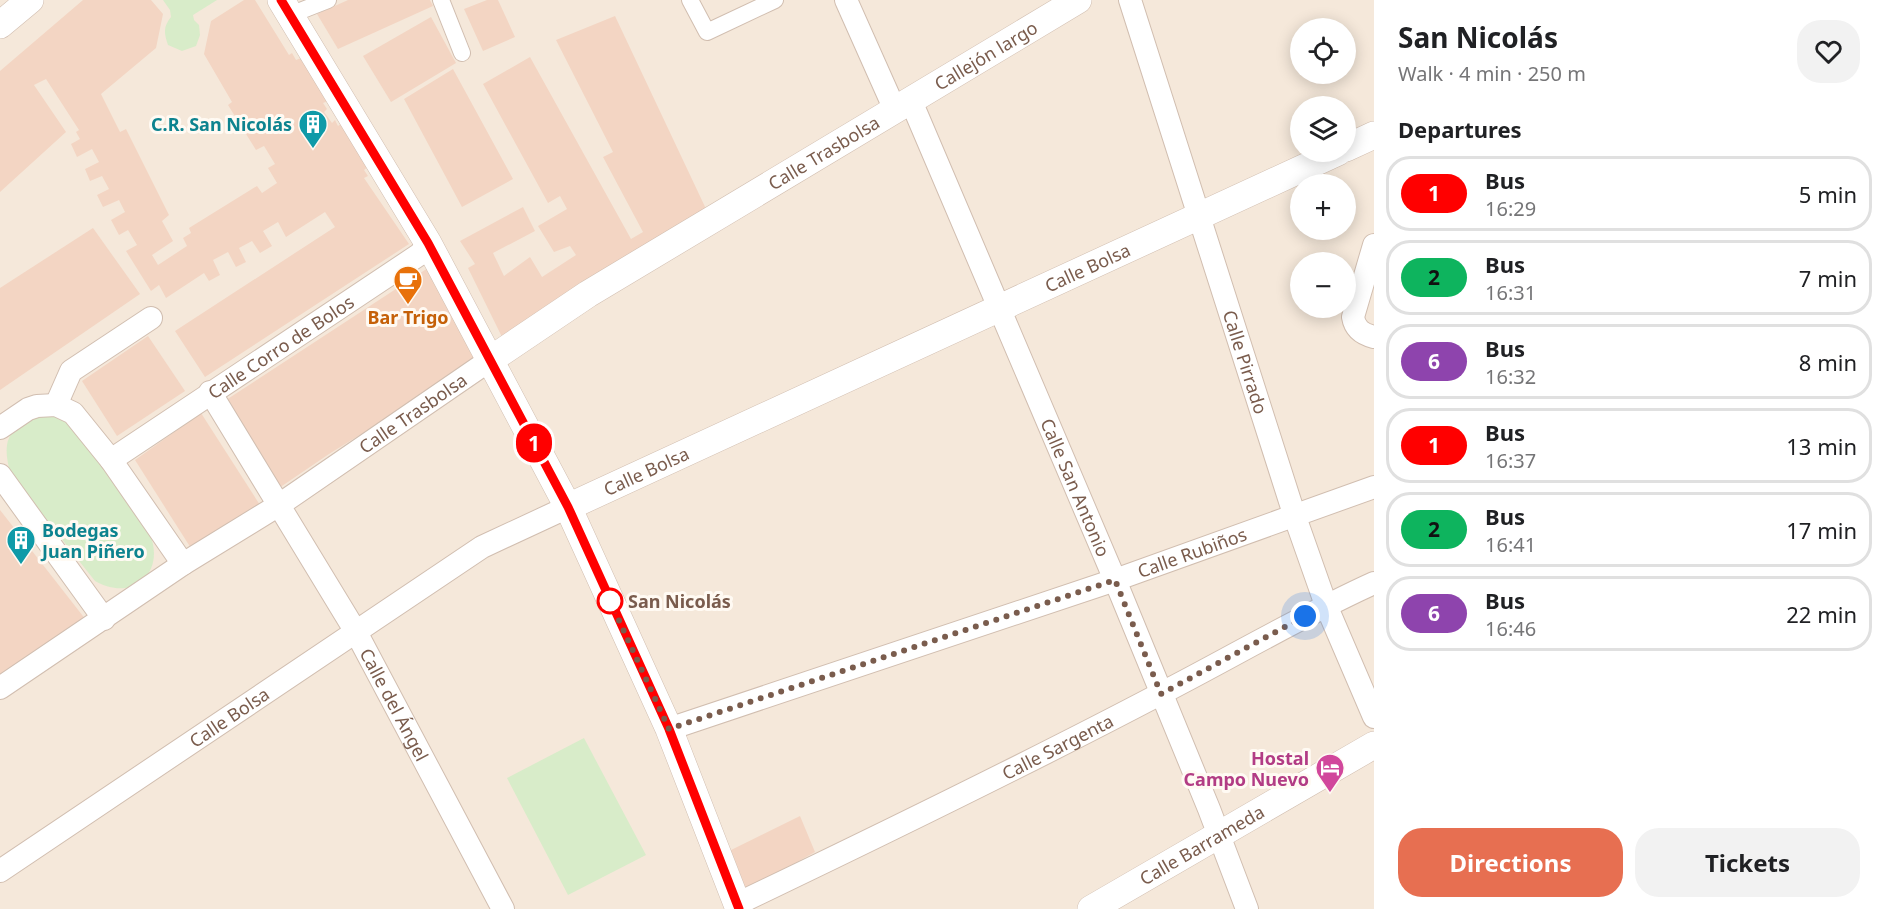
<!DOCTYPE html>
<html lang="en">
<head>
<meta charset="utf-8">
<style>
  body { margin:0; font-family:"Noto Sans",sans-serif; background:#f2f2f2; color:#202124; height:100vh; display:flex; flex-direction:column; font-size:22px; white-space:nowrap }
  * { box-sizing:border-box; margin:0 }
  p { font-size:20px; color:#757577 }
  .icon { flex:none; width:33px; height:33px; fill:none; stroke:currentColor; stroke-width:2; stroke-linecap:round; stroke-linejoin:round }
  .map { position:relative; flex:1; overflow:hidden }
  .side { display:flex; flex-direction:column; background:#fff; width:510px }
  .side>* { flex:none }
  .badge { padding:0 12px; border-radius:20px; font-size:21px; line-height:39px }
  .tools { position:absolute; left:1290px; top:18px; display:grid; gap:12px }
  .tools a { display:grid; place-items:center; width:66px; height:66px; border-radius:50%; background:#fff; box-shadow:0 3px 15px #0003; font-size:30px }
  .you { position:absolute; width:30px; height:30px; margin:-15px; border:4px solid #fff; border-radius:50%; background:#1a73e8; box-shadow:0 0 0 9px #1a73e833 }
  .map>.badge { position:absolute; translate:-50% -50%; box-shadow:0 0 0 3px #fff }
  h2 { padding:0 24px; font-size:22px; line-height:54px }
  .round { display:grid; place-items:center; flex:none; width:63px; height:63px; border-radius:24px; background:#f2f2f2 }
  .head { display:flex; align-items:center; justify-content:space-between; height:102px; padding:0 24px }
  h1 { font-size:28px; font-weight:700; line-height:45px }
  .primary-button { display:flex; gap:12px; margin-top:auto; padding:12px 24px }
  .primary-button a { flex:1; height:69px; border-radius:24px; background:#e76f51; color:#fff; font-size:24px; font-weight:700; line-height:69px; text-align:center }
  .primary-button a+a { background:#f2f2f2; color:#202124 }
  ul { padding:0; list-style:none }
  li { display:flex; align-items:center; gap:18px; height:75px; margin:0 12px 9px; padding:0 12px; border:3px solid #e0e0e0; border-radius:24px }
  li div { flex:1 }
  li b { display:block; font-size:22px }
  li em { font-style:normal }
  li .badge { min-width:66px; font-weight:700; text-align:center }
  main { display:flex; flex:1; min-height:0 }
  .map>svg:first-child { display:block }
  .residential { fill:#f5e8da; fill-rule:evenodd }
  .green { fill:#d8ecc9 }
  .building { fill:#f3d5c3 }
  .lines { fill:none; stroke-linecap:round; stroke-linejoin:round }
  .pedestrian-casing { stroke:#d1beb0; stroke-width:18 }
  .minor-casing { stroke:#d1beb0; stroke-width:24 }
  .tertiary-casing { stroke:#d1beb0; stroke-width:28 }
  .pedestrian { stroke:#fff; stroke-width:16 }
  .minor { stroke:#fff; stroke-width:22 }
  .tertiary { stroke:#fff; stroke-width:27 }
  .line-casing { stroke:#fff; stroke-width:14 }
  .line { stroke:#f00; stroke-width:9 }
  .walk { stroke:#7a5c4d; stroke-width:6; stroke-dasharray:0 10.8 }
  .stop-dot { fill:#fff; stroke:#f00; stroke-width:3 }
  .labels { text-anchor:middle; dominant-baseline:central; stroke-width:6; stroke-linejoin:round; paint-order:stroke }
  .street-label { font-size:18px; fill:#7a5c4d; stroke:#fffaf3 }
  .culture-label { font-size:18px; font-weight:bold; fill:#0d838f; stroke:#fffaf3; text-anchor:end }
  .food-label { font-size:18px; font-weight:bold; fill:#c56008; stroke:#fffaf3 }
  .stop-label { font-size:18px; font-weight:bold; fill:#7a5c4d; stroke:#fffaf3; text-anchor:start }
  .hotel-label { font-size:18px; font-weight:bold; fill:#b23c85; stroke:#fffaf3; text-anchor:end }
</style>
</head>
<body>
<main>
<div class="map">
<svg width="1374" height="909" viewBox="0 0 1374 909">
  <rect width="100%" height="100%" fill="#fdf6ec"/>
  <path class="residential" d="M0,0H1374V909H0ZM1300,28H1346V74H1300ZM1300,106H1346V152H1300ZM1300,184H1346V230H1300ZM1300,262H1346V308H1300Z"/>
  <g class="green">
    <path d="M163,0H217L193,15L194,20L199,25L200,35L196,46L182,51L168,45C164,33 163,27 171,17L170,10Z"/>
    <path d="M37,411L70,420L149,532C167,572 133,603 95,581L11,475C0,438 10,430 37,411Z"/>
    <polygon points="584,738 646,855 568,895 507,778"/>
  </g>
  <g class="building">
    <polygon points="83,0 151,0 163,14 156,48 101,94 120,132 126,129 169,215 162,221 173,241 152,255 158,265 187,246 183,238 191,233 189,228 257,186 262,193 277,183 268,168 275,164 264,146 256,150 228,105 232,102 204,54 211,21 244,0 255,0 289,55 292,53 296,60 301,58 328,101 323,103 327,109 324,112 332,123 335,120 338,126 342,123 370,165 364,170 368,176 364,178 409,244 205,377 175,331 335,227 325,212 286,237 278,222 263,231 272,246 260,253 252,241 239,248 246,262 236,267 228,252 213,260 220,275 209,281 204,273 166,298 159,285 151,291 126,251 137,245 128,230 119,235 111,220 125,212 119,200 103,207 97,195 109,189 102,176 90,181 85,169 99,162 92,149 77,157 71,144 80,139 76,132 79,130 46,79 34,85 66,132 0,192 0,71"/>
    <polygon points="348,0 430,0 433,6 338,49 317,14"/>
    <polygon points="487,0 498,0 515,37 483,51 464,9"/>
    <polygon points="615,16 707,211 502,337 468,268 475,264 460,241 523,207 535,231 493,253 504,276 530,257 542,277 576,255 570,246 554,252 538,226 567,209 560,196 548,203 483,84 530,57 631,239 643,232 603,157 613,152 556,40"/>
    <polygon points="431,17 456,63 391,102 363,56"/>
    <polygon points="453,69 513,179 462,207 404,99"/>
    <polygon points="93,228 140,294 0,390 0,288"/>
    <polygon points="431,266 478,357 421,397 329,454 279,488 223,402"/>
    <polygon points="148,336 185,391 117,436 82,381"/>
    <polygon points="201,413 260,505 194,553 135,460"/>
    <polygon points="0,510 86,620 0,677"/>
    <polygon points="800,816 815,852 745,891 727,852"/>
  </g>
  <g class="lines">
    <g class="pedestrian-casing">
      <g id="pedestrian">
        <polyline points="441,0 462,53"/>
        <polyline points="690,0 707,32 775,0"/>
        <polyline points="290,15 328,0"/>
      </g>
    </g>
    <g class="minor-casing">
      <g id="minor">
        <polyline points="846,0 895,110"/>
        <path id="s1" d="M1130,0L1295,517L1326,605L1374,717"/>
        <path id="s2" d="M911,101L1115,580L1209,809L1247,909"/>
        <path d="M1374,245L1353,317C1355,329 1362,334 1374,337"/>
        <path id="s3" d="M210,392L356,632L503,909"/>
        <polyline points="56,405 71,371 151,318"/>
        <polyline points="0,428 28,409 37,406 56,405 73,413 111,460 183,564"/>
        <path id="s4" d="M111,460L420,254L428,243"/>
        <polyline points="0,475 104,619"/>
        <path id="s5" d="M0,688L183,564L279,505L490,360"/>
        <path id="s6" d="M669,729L1115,580L1374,487"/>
        <path id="s7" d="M0,871L482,547L568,507"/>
        <path id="s8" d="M737,904C879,836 1021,767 1160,694C1232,657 1301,616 1374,583"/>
      </g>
    </g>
    <g class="tertiary-casing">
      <g id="tertiary">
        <polyline points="281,0 428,243 568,507 669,729 739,909"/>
        <polyline points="0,25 30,0"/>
        <polyline points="1346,148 1374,135"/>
        <path id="s9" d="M490,360L588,294L1078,0"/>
        <path id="s10" d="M568,507L1338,152"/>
        <path id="s11" d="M1091,909L1374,745"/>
      </g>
    </g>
    <use href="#pedestrian" class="pedestrian"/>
    <use href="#minor" class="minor"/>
    <use href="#tertiary" class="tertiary"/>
  </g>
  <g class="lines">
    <g class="line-casing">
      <polyline id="line" points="281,0 428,243 568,507 669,729 739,909"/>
    </g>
    <use href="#line" class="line"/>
    <polyline class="walk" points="610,601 669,729 1115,580 1161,694 1305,616"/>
  </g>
  <defs>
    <g id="building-pin" transform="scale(1.5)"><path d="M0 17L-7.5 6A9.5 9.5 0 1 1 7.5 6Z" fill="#0f9aa8" stroke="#fffaf3"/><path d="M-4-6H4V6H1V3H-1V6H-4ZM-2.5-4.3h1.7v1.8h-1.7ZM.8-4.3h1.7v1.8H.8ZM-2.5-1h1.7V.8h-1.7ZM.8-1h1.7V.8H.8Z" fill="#fff"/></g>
    <g id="cafe-pin" transform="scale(1.5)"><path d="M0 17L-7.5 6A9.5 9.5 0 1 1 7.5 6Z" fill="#e8710a" stroke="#fffaf3"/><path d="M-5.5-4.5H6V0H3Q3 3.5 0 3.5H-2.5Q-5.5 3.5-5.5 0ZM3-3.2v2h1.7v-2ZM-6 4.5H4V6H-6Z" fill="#fff"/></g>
    <g id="hotel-pin" transform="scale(1.5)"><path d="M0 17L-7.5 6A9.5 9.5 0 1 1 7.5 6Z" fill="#d1479c" stroke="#fffaf3"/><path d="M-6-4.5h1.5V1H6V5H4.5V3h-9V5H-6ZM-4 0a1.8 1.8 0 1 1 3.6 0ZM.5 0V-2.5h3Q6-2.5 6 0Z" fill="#fff"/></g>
  </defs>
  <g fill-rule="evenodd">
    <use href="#building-pin" x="313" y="124"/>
    <use href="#cafe-pin" x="408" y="280"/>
    <use href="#building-pin" x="21" y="540"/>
    <use href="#hotel-pin" x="1330" y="768"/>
  </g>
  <circle class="stop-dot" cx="610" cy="601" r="12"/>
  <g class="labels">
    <g class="street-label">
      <text stroke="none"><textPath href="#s9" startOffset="582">Callejón largo</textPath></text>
      <text stroke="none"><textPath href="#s9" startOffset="393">Calle Trasbolsa</textPath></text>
      <text stroke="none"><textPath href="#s10" startOffset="572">Calle Bolsa</textPath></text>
      <text stroke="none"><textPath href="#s4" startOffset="204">Calle Corro de Bolos</textPath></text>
      <text stroke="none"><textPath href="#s1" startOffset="380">Calle Pirrado</textPath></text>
      <text stroke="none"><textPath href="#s5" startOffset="496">Calle Trasbolsa</textPath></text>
      <text stroke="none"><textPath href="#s10" startOffset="86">Calle Bolsa</textPath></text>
      <text stroke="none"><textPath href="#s2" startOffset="420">Calle San Antonio</textPath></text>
      <text stroke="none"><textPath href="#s6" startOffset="552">Calle Rubiños</textPath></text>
      <text stroke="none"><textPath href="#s3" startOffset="363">Calle del Ángel</textPath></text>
      <text stroke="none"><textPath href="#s7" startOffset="276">Calle Bolsa</textPath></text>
      <text stroke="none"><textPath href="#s8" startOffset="357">Calle Sargenta</textPath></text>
      <text stroke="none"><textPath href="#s11" startOffset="128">Calle Barrameda</textPath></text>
    </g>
    <g class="culture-label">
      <text x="292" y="124">C.R. San Nicolás</text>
      <text x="42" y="530" text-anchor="start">Bodegas<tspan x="42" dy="21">Juan Piñero</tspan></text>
    </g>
    <g class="food-label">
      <text x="408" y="317">Bar Trigo</text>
    </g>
    <g class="stop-label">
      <text x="628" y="601">San Nicolás</text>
    </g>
    <g class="hotel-label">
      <text x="1309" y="758">Hostal<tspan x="1309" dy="21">Campo Nuevo</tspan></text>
    </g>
  </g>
</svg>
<div class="tools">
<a><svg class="icon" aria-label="locate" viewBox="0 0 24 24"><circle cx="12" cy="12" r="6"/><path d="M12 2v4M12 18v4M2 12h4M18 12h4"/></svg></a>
<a><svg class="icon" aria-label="layers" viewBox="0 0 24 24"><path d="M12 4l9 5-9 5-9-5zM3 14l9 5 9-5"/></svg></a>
<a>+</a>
<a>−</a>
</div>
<div class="you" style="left:1305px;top:616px"></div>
<b class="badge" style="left:534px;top:443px;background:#f00;color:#fff">1</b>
</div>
<section class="side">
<div class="head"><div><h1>San Nicolás</h1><p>Walk · 4 min · 250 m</p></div><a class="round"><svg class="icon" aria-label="heart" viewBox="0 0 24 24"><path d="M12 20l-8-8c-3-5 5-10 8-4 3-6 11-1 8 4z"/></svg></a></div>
<h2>Departures</h2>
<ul>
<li><span class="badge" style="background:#f00;color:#fff">1</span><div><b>Bus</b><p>16:29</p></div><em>5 min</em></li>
<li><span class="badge" style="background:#0eb45e;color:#111">2</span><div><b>Bus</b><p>16:31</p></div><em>7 min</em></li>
<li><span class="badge" style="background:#8e44ad;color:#fff">6</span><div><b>Bus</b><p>16:32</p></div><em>8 min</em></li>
<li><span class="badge" style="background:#f00;color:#fff">1</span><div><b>Bus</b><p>16:37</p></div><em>13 min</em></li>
<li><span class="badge" style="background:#0eb45e;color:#111">2</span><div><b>Bus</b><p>16:41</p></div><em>17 min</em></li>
<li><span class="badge" style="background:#8e44ad;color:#fff">6</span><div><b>Bus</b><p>16:46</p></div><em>22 min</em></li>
</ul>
<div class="primary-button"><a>Directions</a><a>Tickets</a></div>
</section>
</main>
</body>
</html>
